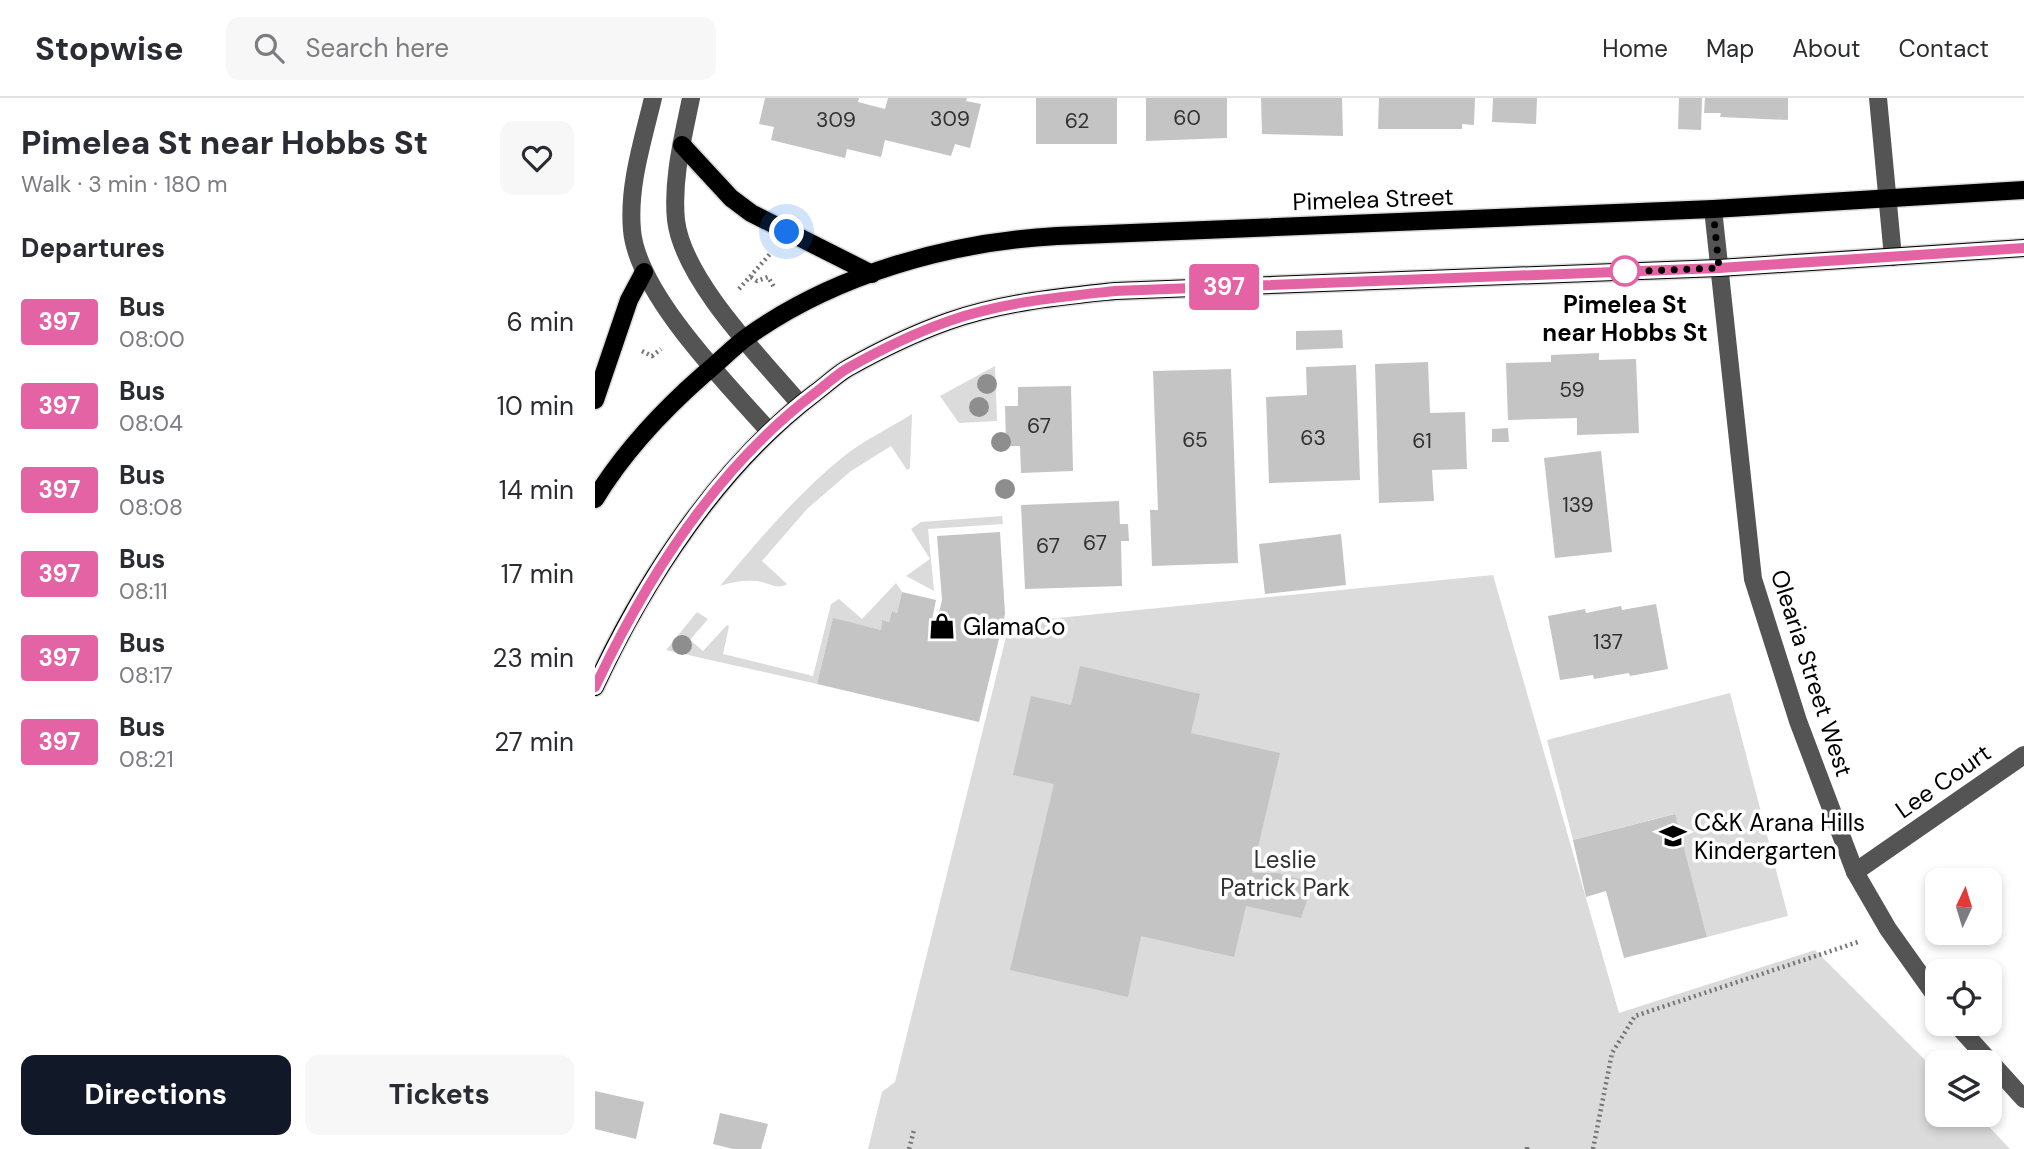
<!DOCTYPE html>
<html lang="en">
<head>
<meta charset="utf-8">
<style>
  body { margin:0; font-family:"DM Sans",sans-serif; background:#f7f7f7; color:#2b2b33; height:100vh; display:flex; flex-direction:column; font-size:26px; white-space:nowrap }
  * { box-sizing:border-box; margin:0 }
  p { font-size:23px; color:#7c7c81 }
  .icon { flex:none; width:38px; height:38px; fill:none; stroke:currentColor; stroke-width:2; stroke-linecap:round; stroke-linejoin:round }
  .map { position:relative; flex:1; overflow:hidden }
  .panel { display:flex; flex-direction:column; background:#fff; width:595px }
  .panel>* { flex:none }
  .badge { padding:0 14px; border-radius:5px; font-size:24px; line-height:46px }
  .needle { width:46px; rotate:4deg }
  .fabs { position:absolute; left:1330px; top:770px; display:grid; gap:14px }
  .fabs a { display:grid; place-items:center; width:77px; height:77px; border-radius:14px; background:#fff; box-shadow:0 4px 10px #0003; font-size:35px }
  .you { position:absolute; width:35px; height:35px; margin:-18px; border:5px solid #fff; border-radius:50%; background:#1a73e8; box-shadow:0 0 0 10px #1a73e833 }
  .map>.badge { position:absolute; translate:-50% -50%; box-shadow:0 0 0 4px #fff }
  h2 { padding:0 21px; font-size:26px; line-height:63px }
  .round { display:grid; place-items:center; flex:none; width:74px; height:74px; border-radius:14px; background:#f7f7f7 }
  .head { display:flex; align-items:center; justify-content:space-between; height:119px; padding:0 21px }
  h1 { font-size:33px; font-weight:800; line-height:52px }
  .action { display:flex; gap:14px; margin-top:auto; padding:14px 21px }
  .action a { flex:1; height:80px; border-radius:14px; background:#111827; color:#fff; font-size:28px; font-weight:800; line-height:80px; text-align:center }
  .action a+a { background:#f7f7f7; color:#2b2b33 }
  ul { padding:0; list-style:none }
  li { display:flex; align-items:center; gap:21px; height:84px; padding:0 21px }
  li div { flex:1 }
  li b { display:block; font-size:26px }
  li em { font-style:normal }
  li .badge { min-width:77px; font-weight:700; text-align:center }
  header { display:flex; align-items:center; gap:42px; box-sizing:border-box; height:98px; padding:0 35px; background:#fff; border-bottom:2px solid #e1e1e2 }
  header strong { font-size:33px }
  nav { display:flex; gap:38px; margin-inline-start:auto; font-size:24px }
  .search { width:490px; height:63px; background:#f7f7f7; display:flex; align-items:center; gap:18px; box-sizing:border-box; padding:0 24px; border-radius:14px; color:#7c7c81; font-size:26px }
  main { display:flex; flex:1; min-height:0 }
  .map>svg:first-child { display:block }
  .green { fill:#dbdbdb }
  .building { fill:#c4c4c4 }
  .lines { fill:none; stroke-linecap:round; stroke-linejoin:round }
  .major-casing { stroke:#dbdbdb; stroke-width:21 }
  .path { stroke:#767676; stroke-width:4.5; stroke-dasharray:2 3.5; stroke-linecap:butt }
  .minor { stroke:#545454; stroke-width:18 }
  .major { stroke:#000; stroke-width:18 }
  .tree { fill:#8e8e8e }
  .line-casing { stroke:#fff; stroke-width:16 }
  .line { stroke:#e463a4; stroke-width:10 }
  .walk { stroke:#000; stroke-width:7; stroke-dasharray:0 12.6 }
  .stop-dot { fill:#fff; stroke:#e463a4; stroke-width:3.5 }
  .labels { text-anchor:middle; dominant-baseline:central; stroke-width:7; stroke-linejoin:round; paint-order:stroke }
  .number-label { font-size:21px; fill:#313131 }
  .street-label { font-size:24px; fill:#000; stroke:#fff }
  .stop-label { font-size:24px; font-weight:bold; fill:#000; stroke:#fff }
  .poi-label { font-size:24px; fill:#000; stroke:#fff; text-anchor:start }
  .park-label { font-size:24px; fill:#323232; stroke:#fff }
</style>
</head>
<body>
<header>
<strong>Stopwise</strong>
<div class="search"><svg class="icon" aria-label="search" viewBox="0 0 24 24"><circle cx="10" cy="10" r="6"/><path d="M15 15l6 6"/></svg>Search here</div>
<nav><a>Home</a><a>Map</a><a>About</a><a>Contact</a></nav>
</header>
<main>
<section class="panel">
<div class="head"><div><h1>Pimelea St near Hobbs St</h1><p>Walk · 3 min · 180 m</p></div><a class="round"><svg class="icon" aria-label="heart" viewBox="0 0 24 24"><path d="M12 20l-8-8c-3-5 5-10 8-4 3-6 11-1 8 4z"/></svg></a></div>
<h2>Departures</h2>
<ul>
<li><span class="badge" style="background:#e463a4;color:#fff">397</span><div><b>Bus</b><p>08:00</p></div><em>6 min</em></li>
<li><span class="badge" style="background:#e463a4;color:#fff">397</span><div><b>Bus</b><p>08:04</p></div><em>10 min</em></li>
<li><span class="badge" style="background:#e463a4;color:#fff">397</span><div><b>Bus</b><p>08:08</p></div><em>14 min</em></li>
<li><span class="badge" style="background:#e463a4;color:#fff">397</span><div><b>Bus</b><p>08:11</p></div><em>17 min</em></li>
<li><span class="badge" style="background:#e463a4;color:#fff">397</span><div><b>Bus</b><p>08:17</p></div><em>23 min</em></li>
<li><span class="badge" style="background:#e463a4;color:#fff">397</span><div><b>Bus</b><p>08:21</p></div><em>27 min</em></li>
</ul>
<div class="action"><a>Directions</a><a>Tickets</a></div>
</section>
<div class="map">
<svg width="1429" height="1051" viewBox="0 0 1429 1051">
  <rect width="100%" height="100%" fill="#fff"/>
  <g class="green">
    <polygon points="400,268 402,323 364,325 345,298"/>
    <path d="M317,316L315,370L312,372L296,348L256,373L212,411L167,463L192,486C181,493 172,483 160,483C148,482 137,484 125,488C164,442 201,397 248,359C269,342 295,330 317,316Z"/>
    <polygon points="407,418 408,426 333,431 339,493 311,478 335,461 316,431 326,424"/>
    <polygon points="898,477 1024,915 1220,852 1342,974 1342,1017 1383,1017 1415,1051 273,1051 287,994 300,984 414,527 422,524"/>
    <polygon points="301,485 307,494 302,515 297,513 294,524 287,522 286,532 238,521 222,586 71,552 102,514 113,521 95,542 108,553 132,527 134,528 128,556 218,578 236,506 244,501 267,521"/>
    <polygon points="1135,595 1193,818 1112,839 1079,716 978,742 952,642"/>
  </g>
  <g class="building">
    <polygon points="170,0 264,0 263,4 290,11 293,0 372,0 371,3 386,6 375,50 360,46 356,58 290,42 286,59 252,51 250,60 176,42 179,29 164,26"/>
    <rect x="441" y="0" width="81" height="46"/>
    <polygon points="551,0 632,0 632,40 551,43"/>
    <polygon points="666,0 747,0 748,38 667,36"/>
    <polygon points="784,0 880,0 879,27 867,26 867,31 783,31"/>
    <polygon points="898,0 942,0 941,26 897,24"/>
    <polygon points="1084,0 1107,0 1106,32 1083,31"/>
    <polygon points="1110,0 1193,0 1193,22 1125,19 1126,15 1109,15"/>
    <polygon points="747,232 748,250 701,252 701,233"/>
    <polygon points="1004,255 1004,262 1041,261 1044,335 982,337 982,320 913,322 911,265 956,264 956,257"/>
    <polygon points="833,264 835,315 870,314 872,371 837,372 839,403 784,405 780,266"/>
    <polygon points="761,267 765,382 674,385 671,299 712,297 711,269"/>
    <polygon points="636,271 643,465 557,468 555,412 563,412 558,273"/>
    <polygon points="476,288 478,373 426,375 425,348 411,348 410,308 423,308 423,289"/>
    <polygon points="913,330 914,344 897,344 897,331"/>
    <polygon points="1006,353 1017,454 960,460 949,360"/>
    <polygon points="524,403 525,426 533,426 534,443 526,443 527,488 430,491 426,407"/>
    <polygon points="405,434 410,516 384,624 222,586 238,520 286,532 287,522 294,524 297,513 302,515 307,494 341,502 337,522 342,523 347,502 342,438"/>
    <polygon points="746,436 751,487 670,496 664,446"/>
    <polygon points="1061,506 1073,571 1035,578 1034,575 999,581 998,577 965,582 953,518 990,511 991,515 1026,508 1027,512"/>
    <polygon points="485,568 605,596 596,635 685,655 657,775 683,775 718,785 706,820 651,808 639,859 546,838 533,899 415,872 459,686 418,677 436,598 476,607"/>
    <polygon points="1080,716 1112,839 1029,860 1011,793 991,799 978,742"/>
    <polygon points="0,993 49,1004 41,1041 0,1031"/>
    <polygon points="125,1015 173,1026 166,1051 138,1051 118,1046"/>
  </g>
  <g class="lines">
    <g class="major-casing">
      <g id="major">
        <polyline points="87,47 136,100 156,115 277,176"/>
        <polyline points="0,302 34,202 49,174"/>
        <path d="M0,401C29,353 66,314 108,277C123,265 137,250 152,239C240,176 355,144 462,138L1118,111L1429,92"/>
        <path d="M0,589C50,481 124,368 220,295C231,287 241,277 253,270C285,252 320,235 354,223C408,204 464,199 520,193L1124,170L1429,150"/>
      </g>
    </g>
    <g class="path">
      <polyline points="156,179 162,183 173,179 179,189"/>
      <polyline points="144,191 175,156"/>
      <polyline points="47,253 57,258 66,251"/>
      <polyline points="314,1051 319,1032"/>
      <polyline points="932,1051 932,1049"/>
      <polyline points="998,1051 1017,955 1040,918 1266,843"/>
    </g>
    <g class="minor">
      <path d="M58,0C48,42 33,88 37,132C42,195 132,286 174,333"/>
      <path d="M96,0C88,40 77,81 81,122C88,182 166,260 205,306"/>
      <polyline points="1283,0 1298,159"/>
      <polyline points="1118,111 1158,481 1203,623 1260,774 1293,831 1342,900"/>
      <polyline points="1260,774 1429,657"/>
      <polyline points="1361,926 1429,1001"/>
    </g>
    <use href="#major" class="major"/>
  </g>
  <g class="tree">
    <circle cx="392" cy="286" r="10"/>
    <circle cx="384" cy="309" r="10"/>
    <circle cx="406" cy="344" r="10"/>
    <circle cx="410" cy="391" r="10"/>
    <circle cx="87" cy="547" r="10"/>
  </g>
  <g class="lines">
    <g class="line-casing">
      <path id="line" d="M0,589C51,481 123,368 220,295C231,287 242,276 253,270C285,252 320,235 354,223C408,204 465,199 520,193L1124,170L1429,150"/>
    </g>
    <use href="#line" class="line"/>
    <polyline class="walk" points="192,134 277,177 358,152 436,139 1118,111 1124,170 1022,174 1030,173"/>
  </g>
  <defs>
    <g id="shop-bare" transform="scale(2.1)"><path d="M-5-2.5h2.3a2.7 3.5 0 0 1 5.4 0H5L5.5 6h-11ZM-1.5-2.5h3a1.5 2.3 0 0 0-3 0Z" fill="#000" stroke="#fff" stroke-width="2.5" paint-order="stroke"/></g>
    <g id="school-bare" transform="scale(2.1)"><path d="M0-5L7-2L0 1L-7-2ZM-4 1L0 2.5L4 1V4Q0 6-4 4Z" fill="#000" stroke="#fff" stroke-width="2.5" paint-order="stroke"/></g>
  </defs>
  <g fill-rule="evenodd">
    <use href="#shop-bare" x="347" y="528"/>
    <use href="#school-bare" x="1078" y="738"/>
  </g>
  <circle class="stop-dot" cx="1030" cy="173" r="14"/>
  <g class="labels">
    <g class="number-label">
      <text x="592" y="20">60</text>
      <text x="355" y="21">309</text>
      <text x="241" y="22">309</text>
      <text x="482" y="23">62</text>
      <text x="977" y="292">59</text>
      <text x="444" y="328">67</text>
      <text x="718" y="340">63</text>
      <text x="600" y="342">65</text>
      <text x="827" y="343">61</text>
      <text x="983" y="407">139</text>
      <text x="500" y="445">67</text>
      <text x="453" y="448">67</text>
      <text x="1013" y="544">137</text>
    </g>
    <g class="street-label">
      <text transform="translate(778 101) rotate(-2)">Pimelea Street</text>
      <text transform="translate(1217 575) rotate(72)">Olearia Street West</text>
      <text transform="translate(1348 683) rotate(-35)">Lee Court</text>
    </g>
    <g class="stop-label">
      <text x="1030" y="206">Pimelea St<tspan x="1030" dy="28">near Hobbs St</tspan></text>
    </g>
    <g class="poi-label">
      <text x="368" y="528">GlamaCo</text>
      <text x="1099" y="724">C&amp;K Arana Hills<tspan x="1099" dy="28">Kindergarten</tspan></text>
    </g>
    <g class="park-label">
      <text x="690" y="761">Leslie<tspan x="690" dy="28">Patrick Park</tspan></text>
    </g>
  </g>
</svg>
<div class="fabs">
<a><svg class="needle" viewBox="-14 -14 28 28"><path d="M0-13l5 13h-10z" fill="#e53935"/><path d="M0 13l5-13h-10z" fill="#7c7c81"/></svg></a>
<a><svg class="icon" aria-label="locate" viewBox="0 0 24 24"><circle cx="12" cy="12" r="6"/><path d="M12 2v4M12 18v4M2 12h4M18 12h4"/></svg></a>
<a><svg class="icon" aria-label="layers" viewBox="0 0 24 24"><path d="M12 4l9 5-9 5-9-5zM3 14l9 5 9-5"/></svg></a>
</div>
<div class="you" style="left:192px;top:134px"></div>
<b class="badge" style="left:629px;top:189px;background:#e463a4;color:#fff">397</b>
</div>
</main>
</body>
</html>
